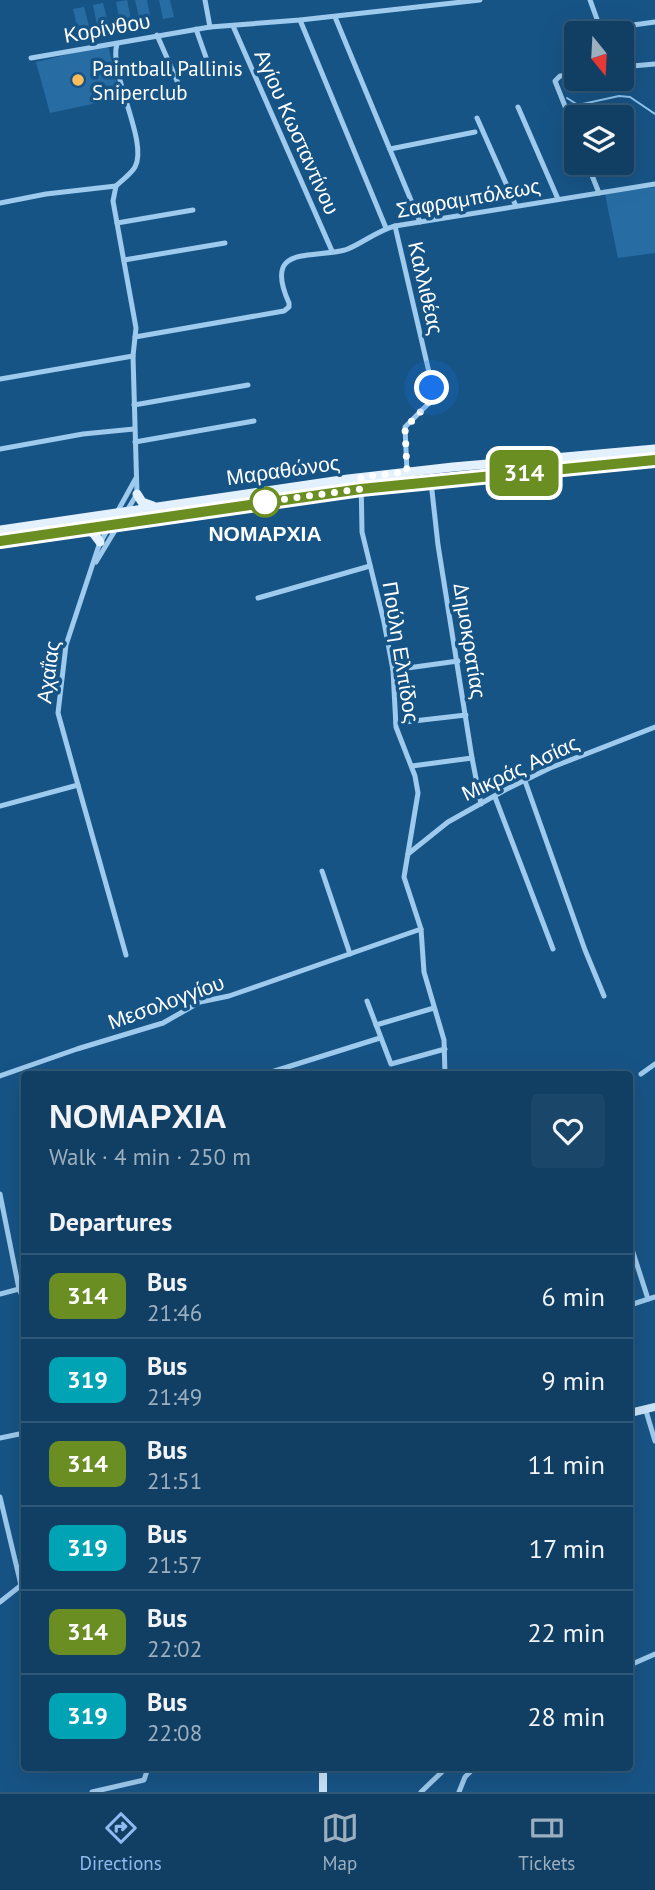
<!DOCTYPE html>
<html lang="en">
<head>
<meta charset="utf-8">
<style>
  body { margin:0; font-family:"PT Sans",sans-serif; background:#1a466a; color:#f1f3f6; height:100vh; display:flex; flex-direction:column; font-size:26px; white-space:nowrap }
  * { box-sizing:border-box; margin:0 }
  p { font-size:23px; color:#9cafbf }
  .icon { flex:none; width:38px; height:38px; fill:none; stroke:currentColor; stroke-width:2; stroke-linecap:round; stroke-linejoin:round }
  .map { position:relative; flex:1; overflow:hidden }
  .details { position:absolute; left:21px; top:1071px; width:612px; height:700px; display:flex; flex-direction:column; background:#113f64; border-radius:7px; box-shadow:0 7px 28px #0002,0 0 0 2px #305878 }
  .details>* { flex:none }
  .badge { padding:0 14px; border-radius:10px; font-size:24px; line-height:46px }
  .needle { width:46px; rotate:162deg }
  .fabs { position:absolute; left:564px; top:21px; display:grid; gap:14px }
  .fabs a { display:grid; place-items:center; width:70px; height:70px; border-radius:7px; background:#113f64; box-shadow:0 7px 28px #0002,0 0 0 2px #305878; font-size:35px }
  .you { position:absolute; width:35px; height:35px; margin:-18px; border:5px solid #fff; border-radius:50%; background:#1a73e8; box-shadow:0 0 0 10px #1a73e833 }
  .map>.badge { position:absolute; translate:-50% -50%; box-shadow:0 0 0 4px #fff }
  h2 { padding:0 28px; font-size:26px; line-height:63px }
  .round { display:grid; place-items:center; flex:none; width:74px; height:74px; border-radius:7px; background:#1a466a }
  .head { display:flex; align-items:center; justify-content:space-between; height:119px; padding:0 28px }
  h1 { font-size:33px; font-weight:700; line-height:52px }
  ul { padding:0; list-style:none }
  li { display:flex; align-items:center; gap:21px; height:84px; padding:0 28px; border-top:2px solid #305878 }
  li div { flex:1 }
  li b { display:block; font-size:26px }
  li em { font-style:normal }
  li .badge { min-width:77px; font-weight:700; text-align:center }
  .tab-bar { display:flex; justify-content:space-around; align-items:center; height:98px; border-top:2px solid #305878; background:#113f64; font-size:19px; color:#9cafbf }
  .tab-bar a { display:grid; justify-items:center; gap:4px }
  .tab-bar .current { color:#90b9f0 }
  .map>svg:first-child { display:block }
  .green { fill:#276da4 }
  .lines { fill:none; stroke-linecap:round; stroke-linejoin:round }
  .stream { stroke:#8fc7f0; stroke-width:2 }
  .minor { stroke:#9dcaed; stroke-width:5 }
  .secondary { stroke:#cae4f9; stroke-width:8 }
  .primary { stroke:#e3f1ff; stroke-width:9 }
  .line-casing { stroke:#fff; stroke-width:16 }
  .line { stroke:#6b8e23; stroke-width:10 }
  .walk { stroke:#fff; stroke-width:7; stroke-dasharray:0 12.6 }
  .poi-dot { fill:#ffbd59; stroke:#175486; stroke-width:2.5 }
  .stop-dot { fill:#fff; stroke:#6b8e23; stroke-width:3.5 }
  .labels { text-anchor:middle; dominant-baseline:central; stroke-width:7; stroke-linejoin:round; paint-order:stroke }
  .street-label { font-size:21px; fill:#fff; stroke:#175486 }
  .poi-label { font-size:21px; fill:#fff; stroke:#175486; text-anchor:start }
  .stop-label { font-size:21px; font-weight:bold; fill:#fff; stroke:#175486 }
</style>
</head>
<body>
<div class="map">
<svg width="655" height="1792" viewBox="0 0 655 1792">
  <rect width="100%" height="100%" fill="#175486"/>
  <g class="green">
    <polygon points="127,0 132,24 121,26 116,2"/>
    <polygon points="135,0 147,0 151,20 140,22"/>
    <polygon points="159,0 170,0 174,17 163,19"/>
    <polygon points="103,3 109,27 98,29 93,5"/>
    <polygon points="84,7 90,30 79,33 73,9"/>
    <polygon points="108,45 120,98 50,113 36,62"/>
    <polygon points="655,187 655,253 618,258 605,194"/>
  </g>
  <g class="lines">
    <polyline class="stream" points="567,98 578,105 619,96 630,97 655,114"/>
    <g class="minor">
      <polyline points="205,0 210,27"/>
      <polyline points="590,0 602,33"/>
      <polyline points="335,17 420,222"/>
      <polyline points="300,20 386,228"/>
      <polyline points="233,26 332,251"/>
      <polyline points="196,29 208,63"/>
      <polyline points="575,33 655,22"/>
      <polyline points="157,35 178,83"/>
      <polyline points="31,58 210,27 300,20 480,0"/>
      <polyline points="621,67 655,64"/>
      <polyline points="576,74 560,76 555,81 576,134"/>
      <polyline points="620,79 622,84"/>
      <polyline points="518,107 558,199"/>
      <polyline points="477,118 516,206"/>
      <polyline points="390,149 475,132"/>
      <polyline points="587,163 599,193"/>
      <path d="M116,186C122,180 131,174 135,167C149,142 108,73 117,44"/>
      <polyline points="0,203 46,194 116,186"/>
      <polyline points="117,223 193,210"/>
      <polyline points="395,226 432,385 428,404 405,427 407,472"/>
      <polyline points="124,260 225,243"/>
      <path d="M135,337L284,311L289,307V303C263,245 309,259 345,250C360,245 376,231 395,226L655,184"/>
      <polyline points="0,379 133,356"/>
      <polyline points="134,405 248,385"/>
      <polyline points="135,442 254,421"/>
      <polyline points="0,449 83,434 134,429"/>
      <polyline points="361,477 362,532 384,622 393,670 396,727 415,776 418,793 404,877 421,929 424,972 444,1040 445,1074"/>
      <polyline points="431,482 438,545 472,758 481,804"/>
      <polyline points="96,562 137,494 133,356 136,328 113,201 116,186"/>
      <polyline points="258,598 370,566"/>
      <polyline points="393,670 458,661"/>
      <polyline points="396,723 466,715"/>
      <polyline points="412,766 472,758"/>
      <polyline points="525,781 585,950 604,996"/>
      <polyline points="78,785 126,955"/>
      <polyline points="495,797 553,949"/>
      <polyline points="0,806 78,785 58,713 66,645 99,545 136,478"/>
      <polyline points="408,854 448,822 505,790 550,768 655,727"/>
      <polyline points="322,871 350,954"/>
      <polyline points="367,1001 391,1064 445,1049"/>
      <polyline points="376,1025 434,1008"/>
      <polyline points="265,1074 380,1038"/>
      <polyline points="641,1074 655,1064"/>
      <polyline points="0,1076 77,1049 163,1023 200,1002 229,996 421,929"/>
      <polyline points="0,1194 19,1289 24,1300"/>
      <polyline points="630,1243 648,1299"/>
      <polyline points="0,1294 19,1289"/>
      <polyline points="630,1305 655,1297"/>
      <polyline points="646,1411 655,1441"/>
      <polyline points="0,1438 24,1433"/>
      <polyline points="0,1497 21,1585 24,1591"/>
      <polyline points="0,1602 24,1583"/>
      <polyline points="630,1665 655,1654"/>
      <polyline points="92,1792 144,1780 148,1768"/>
      <polyline points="421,1792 446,1768"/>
      <polyline points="459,1792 465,1777 474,1768"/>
    </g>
    <g class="secondary">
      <polyline points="630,1413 655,1407"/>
      <polyline points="323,1792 323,1768"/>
    </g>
    <g class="primary">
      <polyline points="137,494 142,502 153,506"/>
      <polyline points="84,528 94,534 100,542"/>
      <polyline points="0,530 348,479 453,467 655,449"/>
      <polyline points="0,541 361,489 655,460"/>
    </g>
  </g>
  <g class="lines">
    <g class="line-casing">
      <polyline id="line" points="0,541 361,489 655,460"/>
    </g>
    <use href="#line" class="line"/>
    <polyline class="walk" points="265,502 256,503 361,489 361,477 407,472 405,428 428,404 432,388"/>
  </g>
  <circle class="poi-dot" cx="78" cy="80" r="7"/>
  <circle class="stop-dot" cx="265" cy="502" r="14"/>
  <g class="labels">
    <g class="street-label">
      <text transform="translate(107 28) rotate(-10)">Κορίνθου</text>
      <text transform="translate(297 132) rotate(66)">Αγίου Κωσταντίνου</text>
      <text transform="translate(468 198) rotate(-10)">Σαφραμπόλεως</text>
      <text transform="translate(426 288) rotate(77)">Καλλιθέας</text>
      <text transform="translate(283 470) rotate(-8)">Μαραθώνος</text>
      <text transform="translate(470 641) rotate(81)">Δημοκρατίας</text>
      <text transform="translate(401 652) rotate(81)">Πούλη Ελπίδος</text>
      <text transform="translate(48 672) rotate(-82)">Αχαΐας</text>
      <text transform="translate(520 768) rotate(-25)">Μικράς Ασίας</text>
      <text transform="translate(166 1002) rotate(-20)">Μεσολογγίου</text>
    </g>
    <g class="poi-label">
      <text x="92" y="68">Paintball Pallinis<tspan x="92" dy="24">Sniperclub</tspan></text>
    </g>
    <g class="stop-label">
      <text x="265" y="533">ΝΟΜΑΡΧΙΑ</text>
    </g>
  </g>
</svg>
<div class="fabs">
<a><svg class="needle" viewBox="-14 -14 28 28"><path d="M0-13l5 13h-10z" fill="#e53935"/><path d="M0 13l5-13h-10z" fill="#9cafbf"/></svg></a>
<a><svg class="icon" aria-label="layers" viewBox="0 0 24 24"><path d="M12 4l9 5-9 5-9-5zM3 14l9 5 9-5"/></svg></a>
</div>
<div class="you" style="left:432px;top:388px"></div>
<b class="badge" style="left:524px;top:473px;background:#6b8e23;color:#fff">314</b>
<section class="details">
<div class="head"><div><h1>ΝΟΜΑΡΧΙΑ</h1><p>Walk · 4 min · 250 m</p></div><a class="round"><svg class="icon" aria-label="heart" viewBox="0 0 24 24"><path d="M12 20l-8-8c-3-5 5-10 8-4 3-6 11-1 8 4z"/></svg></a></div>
<h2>Departures</h2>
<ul>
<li><span class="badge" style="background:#6b8e23;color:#fff">314</span><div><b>Bus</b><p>21:46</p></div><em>6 min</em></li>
<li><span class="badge" style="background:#00a3b4;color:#fff">319</span><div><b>Bus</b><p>21:49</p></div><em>9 min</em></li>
<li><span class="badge" style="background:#6b8e23;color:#fff">314</span><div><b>Bus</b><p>21:51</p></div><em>11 min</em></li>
<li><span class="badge" style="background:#00a3b4;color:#fff">319</span><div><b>Bus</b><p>21:57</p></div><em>17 min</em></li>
<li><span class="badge" style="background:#6b8e23;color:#fff">314</span><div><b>Bus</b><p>22:02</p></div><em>22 min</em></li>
<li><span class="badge" style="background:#00a3b4;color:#fff">319</span><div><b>Bus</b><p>22:08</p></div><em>28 min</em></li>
</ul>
</section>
</div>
<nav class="tab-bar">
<a class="current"><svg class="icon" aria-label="directions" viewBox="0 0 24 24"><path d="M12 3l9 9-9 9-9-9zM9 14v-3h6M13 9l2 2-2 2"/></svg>Directions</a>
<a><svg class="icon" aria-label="map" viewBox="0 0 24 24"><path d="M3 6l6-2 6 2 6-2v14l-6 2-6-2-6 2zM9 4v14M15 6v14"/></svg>Map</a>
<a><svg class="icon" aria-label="tickets" viewBox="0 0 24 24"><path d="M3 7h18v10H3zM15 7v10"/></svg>Tickets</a>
</nav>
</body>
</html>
